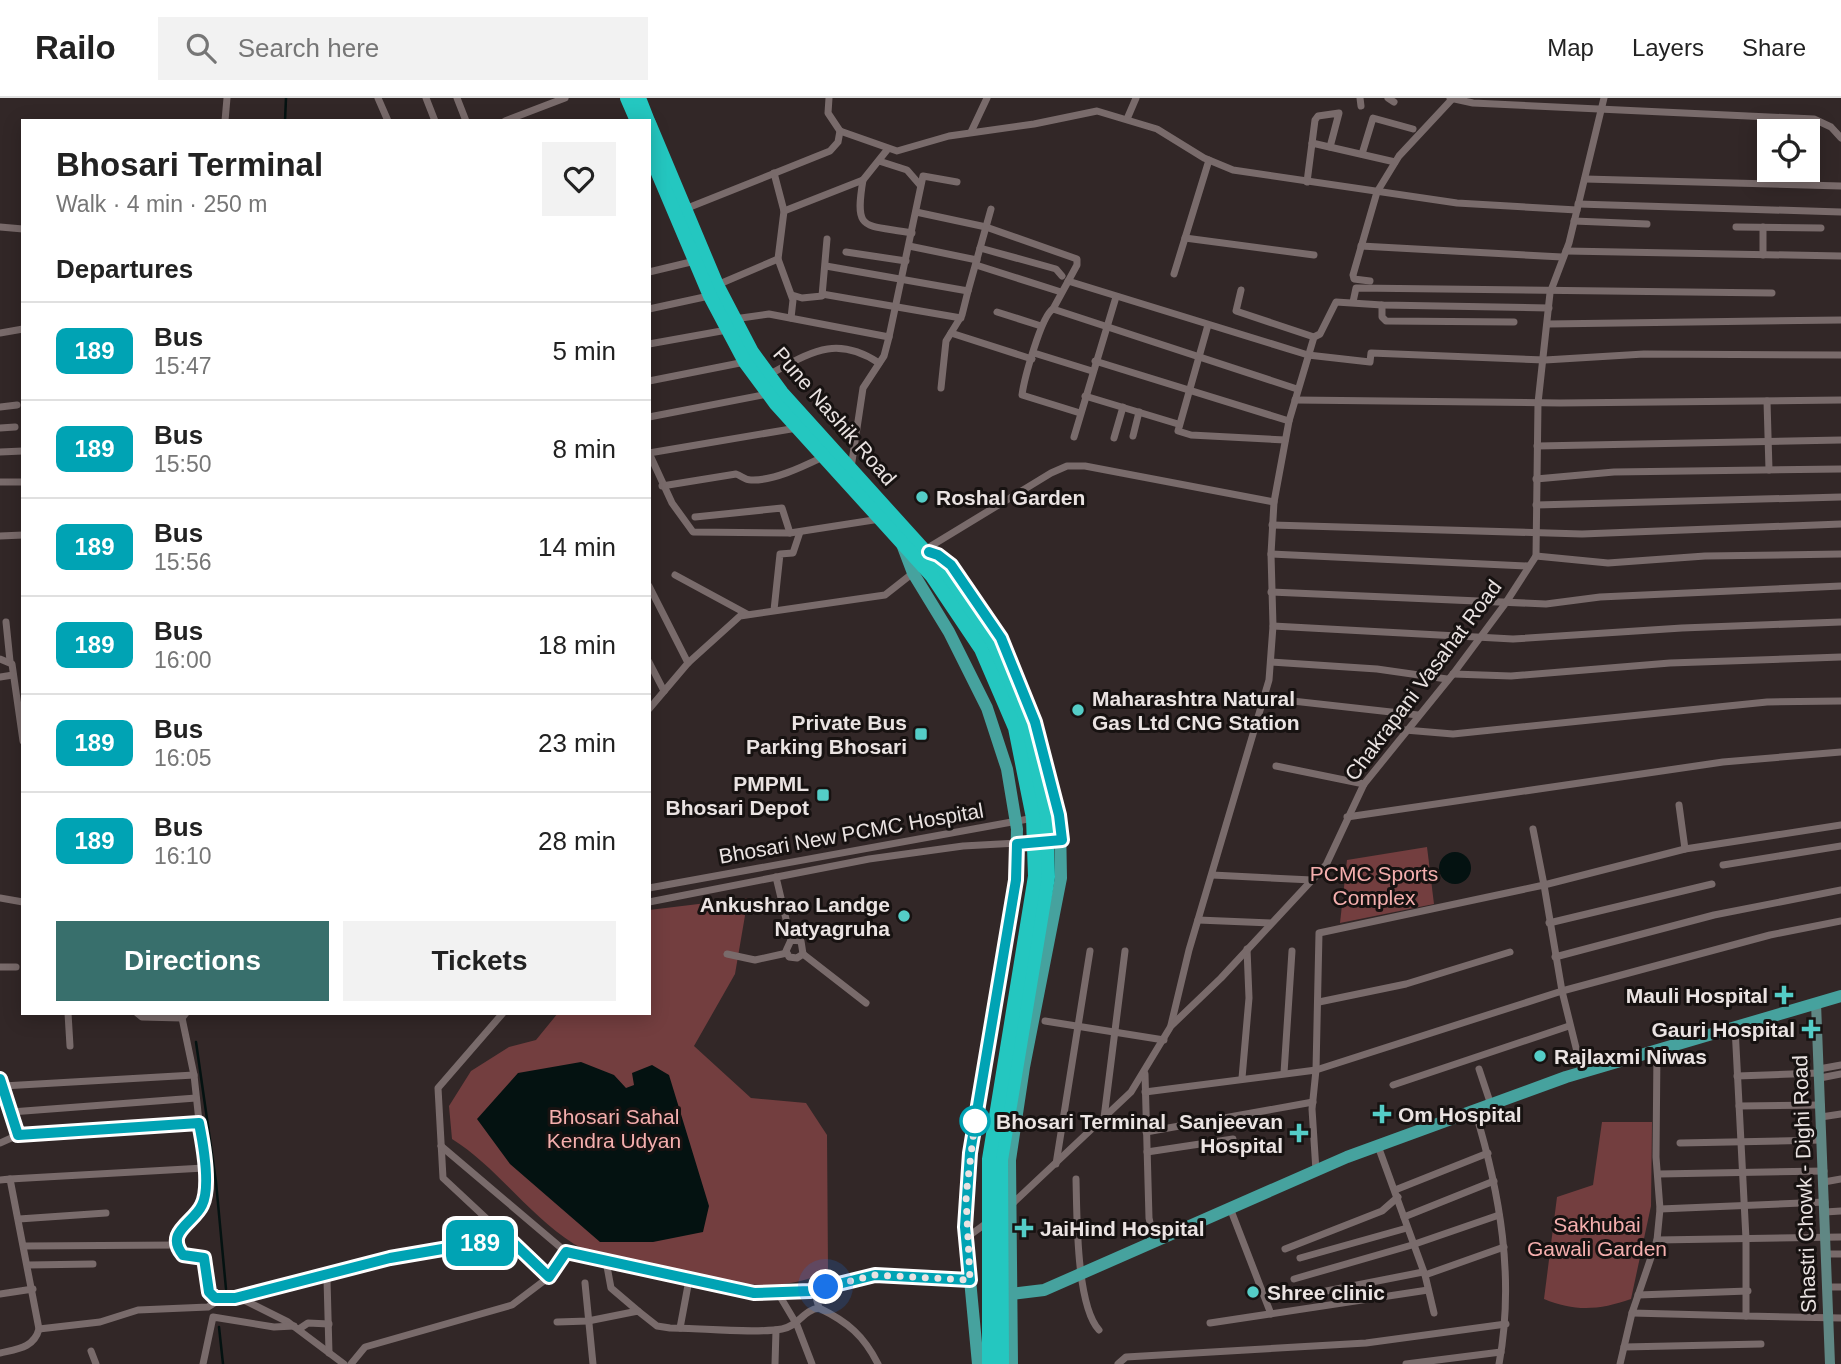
<!DOCTYPE html>
<html lang="en">
<head>
<meta charset="utf-8">
<style>
  body { margin:0; font-family:Helvetica,sans-serif; background:#f2f2f2; color:#222; height:100vh; display:flex; flex-direction:column; font-size:26px; white-space:nowrap }
  * { box-sizing:border-box; margin:0 }
  p { font-size:23px; color:#767676 }
  .icon { flex:none; width:38px; height:38px; fill:none; stroke:currentColor; stroke-width:2; stroke-linecap:round; stroke-linejoin:round }
  .map { position:relative; flex:1; overflow:hidden }
  .details { position:absolute; left:21px; top:21px; width:630px; height:896px; display:flex; flex-direction:column; background:#fff; border-radius:0px; box-shadow:0 4px 18px #0003 }
  .details>* { flex:none }
  .badge { padding:0 14px; border-radius:10px; font-size:24px; line-height:46px }
  .tools { position:absolute; left:1757px; top:21px; display:grid; gap:14px }
  .tools a { display:grid; place-items:center; width:63px; height:63px; border-radius:0px; background:#fff; box-shadow:0 4px 18px #0003; font-size:35px }
  .you { position:absolute; width:35px; height:35px; margin:-18px; border:5px solid #fff; border-radius:50%; background:#1a73e8; box-shadow:0 0 0 10px #1a73e833 }
  .map>.badge { position:absolute; translate:-50% -50%; box-shadow:0 0 0 4px #fff }
  h2 { padding:0 35px; font-size:26px; line-height:63px }
  .round { display:grid; place-items:center; flex:none; width:74px; height:74px; border-radius:0px; background:#f2f2f2 }
  .summary { display:flex; align-items:center; justify-content:space-between; height:119px; padding:0 35px }
  h1 { font-size:33px; font-weight:600; line-height:52px }
  .cta { display:flex; gap:14px; margin-top:auto; padding:14px 35px }
  .cta a { flex:1; height:80px; border-radius:0px; background:#386f6c; color:#fff; font-size:28px; font-weight:600; line-height:80px; text-align:center }
  .cta a+a { background:#f2f2f2; color:#222 }
  ul { padding:0; list-style:none }
  li { display:flex; align-items:center; gap:21px; height:98px; padding:0 35px; border-top:2px solid #e0e0e0 }
  li div { flex:1 }
  li b { display:block; font-size:26px }
  li em { font-style:normal }
  li .badge { min-width:77px; font-weight:700; text-align:center }
  header { display:flex; align-items:center; gap:42px; box-sizing:border-box; height:98px; padding:0 35px; background:#fff; border-bottom:2px solid #e0e0e0 }
  header strong { font-size:33px }
  nav { display:flex; gap:38px; margin-inline-start:auto; font-size:24px }
  .search { width:490px; height:63px; background:#f2f2f2; display:flex; align-items:center; gap:18px; box-sizing:border-box; padding:0 24px; border-radius:0px; color:#767676; font-size:26px }
  .map>svg:first-child { display:block }
  .green { fill:#733e3f }
  .water { fill:#041211 }
  .lines { fill:none; stroke-linecap:round; stroke-linejoin:round }
  .stream { stroke:#041211; stroke-width:2.5 }
  .street { stroke:#796b6b; stroke-width:7 }
  .secondary { stroke:#608784; stroke-width:10 }
  .primary { stroke:#46a29e; stroke-width:12 }
  .highway { stroke:#24c7c0; stroke-width:14 }
  .line-casing { stroke:#fff; stroke-width:16 }
  .line { stroke:#00a3b4; stroke-width:10 }
  .walk { stroke:#eae3e2; stroke-width:7; stroke-dasharray:0 12.6 }
  .poi-dot { fill:#54cdc7; stroke:#171211; stroke-width:2.5 }
  .stop-dot { fill:#fff; stroke:#00a3b4; stroke-width:3.5 }
  .labels { text-anchor:middle; dominant-baseline:central; stroke-width:6; stroke-linejoin:round; paint-order:stroke }
  .street-label { font-size:21px; fill:#eae3e2; stroke:#171211 }
  .poi-label { font-size:21px; font-weight:bold; fill:#eae3e2; stroke:#171211; text-anchor:start }
  .park-label { font-size:21px; fill:#f5afae; stroke:#171211 }
  .stop-label { font-size:21px; font-weight:bold; fill:#eae3e2; stroke:#171211; text-anchor:start }
</style>
</head>
<body>
<header>
<strong>Railo</strong>
<div class="search"><svg class="icon" aria-label="search" viewBox="0 0 24 24"><circle cx="10" cy="10" r="6"/><path d="M15 15l6 6"/></svg>Search here</div>
<nav><a>Map</a><a>Layers</a><a>Share</a></nav>
</header>
<div class="map">
<svg width="1841" height="1266" viewBox="0 0 1841 1266">
  <rect width="100%" height="100%" fill="#322727"/>
  <g class="green">
    <polygon points="1427,749 1434,806 1340,825 1347,762"/>
    <path d="M748,800L735,876L694,948L751,1000L806,1005L827,1037L828,1172C772,1205 690,1175 630,1161C614,1157 588,1155 574,1146C528,1117 497,1069 452,1041L449,1008L471,973L509,949L536,942L558,915H649V812Z"/>
    <path d="M1602,1024H1652L1651,1108L1631,1201C1600,1212 1575,1214 1544,1201L1557,1099L1593,1087Z"/>
  </g>
  <g class="water">
    <circle cx="1455" cy="770" r="16"/>
    <polygon points="581,964 614,977 626,990 634,987 632,975 652,967 669,977 709,1108 703,1134 653,1144 600,1144 510,1066 477,1021 518,975"/>
  </g>
  <g class="lines">
    <g class="stream">
      <polyline points="285,23 286,0"/>
      <polyline points="196,944 216,1084 226,1191"/>
      <polyline points="219,1229 223,1266"/>
    </g>
    <g class="street">
      <polyline points="378,0 388,23"/>
      <polyline points="426,0 435,23"/>
      <polyline points="457,0 466,23"/>
      <polyline points="829,0 828,15 840,33 897,53 949,38 1034,26 1097,13 1157,31 1204,60 1233,72 1457,105 1577,112"/>
      <polyline points="1360,0 1361,8"/>
      <polyline points="1388,0 1394,4"/>
      <polyline points="1450,0 1473,5 1814,21 1831,29 1841,40"/>
      <polyline points="1127,21 1136,0"/>
      <polyline points="225,23 227,0"/>
      <polyline points="505,23 565,0"/>
      <polyline points="971,34 987,0"/>
      <polyline points="1312,45 1395,64"/>
      <polyline points="1362,56 1373,20 1413,31"/>
      <polyline points="879,63 907,72 920,87"/>
      <polyline points="774,75 784,113 778,161 793,202 791,220"/>
      <polyline points="1585,81 1841,88"/>
      <path d="M863,82C854,135 864,126 912,135"/>
      <polyline points="1307,84 1315,22 1318,18 1339,15 1330,49"/>
      <polyline points="1578,106 1841,114"/>
      <polyline points="685,111 830,53 838,44 840,33"/>
      <polyline points="784,113 863,82 887,52"/>
      <polyline points="916,114 986,129 1077,161 1077,167 1053,211"/>
      <polyline points="1574,123 1647,126"/>
      <polyline points="0,129 23,131"/>
      <polyline points="1736,129 1821,130"/>
      <polyline points="1185,140 1314,157"/>
      <polyline points="909,148 977,162"/>
      <polyline points="1361,148 1562,159"/>
      <polyline points="980,150 1056,171 1062,178"/>
      <polyline points="1566,153 1841,158"/>
      <polyline points="846,154 906,163"/>
      <polyline points="1763,157 1763,129"/>
      <polyline points="976,167 1061,194"/>
      <polyline points="826,168 968,193 991,111"/>
      <polyline points="649,174 695,163"/>
      <polyline points="1174,176 1209,62"/>
      <polyline points="1068,183 1308,257 1370,264 1371,255 1545,262 1644,256 1841,257"/>
      <polyline points="1370,183 1354,181 1353,177 1377,94 1399,58 1453,0"/>
      <polyline points="717,187 778,161"/>
      <polyline points="1241,192 1236,213 1314,239"/>
      <polyline points="822,196 961,220"/>
      <polyline points="792,197 802,200 822,198 827,141"/>
      <polyline points="1353,204 1356,190 1772,195"/>
      <polyline points="1382,207 1382,219 1386,223 1514,224"/>
      <polyline points="649,211 709,198"/>
      <polyline points="997,214 1041,228"/>
      <polyline points="734,221 769,216 889,239 923,78 957,84"/>
      <polyline points="1548,226 1841,222"/>
      <polyline points="1208,227 1178,333 1191,337 1285,342"/>
      <polyline points="0,235 23,231"/>
      <polyline points="951,235 1032,261"/>
      <polyline points="649,246 727,232"/>
      <polyline points="1034,255 1092,273"/>
      <polyline points="1095,263 1289,323"/>
      <path d="M768,277C810,255 835,236 879,265"/>
      <polyline points="649,283 745,264"/>
      <polyline points="941,290 946,243 962,217 968,193"/>
      <polyline points="1085,298 1178,326"/>
      <polyline points="1295,302 1560,305 1841,302"/>
      <polyline points="1767,303 1769,372"/>
      <polyline points="0,309 17,307"/>
      <path d="M1080,315L1022,297C1024,282 1041,218 1053,211L1297,291"/>
      <polyline points="649,319 768,296"/>
      <polyline points="0,330 15,329"/>
      <polyline points="1133,338 1139,314"/>
      <polyline points="1074,339 1116,199"/>
      <polyline points="1114,340 1123,309"/>
      <polyline points="1537,348 1841,342"/>
      <polyline points="0,354 23,353"/>
      <polyline points="649,355 672,405 693,434 790,435 880,421"/>
      <polyline points="649,355 797,330"/>
      <polyline points="851,370 863,290 884,258 889,239"/>
      <polyline points="1536,381 1614,374 1841,371"/>
      <polyline points="0,384 23,384"/>
      <path d="M662,388L736,376C742,378 745,382 751,382C774,383 804,368 825,358"/>
      <polyline points="1536,407 1841,399"/>
      <polyline points="695,419 782,410 790,435"/>
      <polyline points="1272,427 1582,436 1841,426"/>
      <polyline points="0,438 23,437"/>
      <polyline points="926,451 1051,375 1067,368 1085,368 1274,404"/>
      <polyline points="1271,456 1528,468"/>
      <polyline points="1536,458 1608,465 1705,458 1841,456"/>
      <polyline points="675,477 747,516"/>
      <polyline points="649,488 688,565"/>
      <polyline points="1271,494 1546,506 1600,499 1841,488"/>
      <polyline points="774,512 780,456 793,455 800,434"/>
      <polyline points="6,524 10,563"/>
      <polyline points="1273,528 1513,541 1682,530 1841,524"/>
      <polyline points="0,561 12,566 23,643"/>
      <polyline points="649,564 664,593"/>
      <polyline points="1271,564 1377,571 1447,581"/>
      <polyline points="1453,576 1511,578 1670,565 1841,559"/>
      <polyline points="0,579 13,577"/>
      <polyline points="1265,600 1418,617"/>
      <polyline points="649,611 688,565 740,518 885,497 913,475"/>
      <polyline points="1405,632 1453,636 1767,604 1841,603"/>
      <polyline points="1276,668 1364,686"/>
      <polyline points="1679,707 1685,751"/>
      <polyline points="1347,719 1723,664 1841,654"/>
      <polyline points="1533,731 1544,787 1685,751 1841,727"/>
      <polyline points="1723,767 1841,748"/>
      <polyline points="1212,777 1312,782"/>
      <polyline points="776,779 791,842 786,853 789,859 797,860 803,856 801,843 791,842"/>
      <polyline points="649,790 1034,720"/>
      <polyline points="0,800 23,804"/>
      <polyline points="649,804 869,761 963,748 1035,744"/>
      <polyline points="1198,822 1271,825"/>
      <polyline points="1549,825 1712,786"/>
      <polyline points="727,856 755,862 787,855"/>
      <polyline points="803,856 866,905"/>
      <polyline points="1555,859 1714,817 1841,792"/>
      <polyline points="0,869 16,869"/>
      <polyline points="1319,904 1406,886 1510,854"/>
      <polyline points="68,915 70,948"/>
      <polyline points="137,915 142,919 182,920"/>
      <polyline points="186,915 182,920 194,977 204,1070"/>
      <polyline points="503,915 438,990 443,1080 549,1179"/>
      <polyline points="1045,923 1164,942"/>
      <polyline points="1171,927 1189,852 1269,582 1273,528 1271,456 1274,404 1289,323 1314,239 1320,236 1336,204 1382,207 1549,210"/>
      <polyline points="1735,929 1746,1141 1746,1218 1841,1220"/>
      <polyline points="1479,971 1491,1007"/>
      <polyline points="1819,971 1841,967"/>
      <polyline points="1284,975 1292,853"/>
      <polyline points="1145,976 1149,1120 1154,1143"/>
      <polyline points="1737,978 1819,975"/>
      <polyline points="1242,980 1249,900 1247,851"/>
      <polyline points="1820,980 1841,976"/>
      <polyline points="1393,987 1569,928"/>
      <polyline points="1145,994 1316,972 1562,893 1770,837 1841,823"/>
      <polyline points="1739,1008 1821,1007"/>
      <path d="M1475,1013C1500,1095 1515,1180 1499,1266"/>
      <polyline points="11,1014 3,988 194,977"/>
      <polyline points="1821,1019 1841,1016"/>
      <polyline points="1104,1020 1125,853"/>
      <polyline points="1146,1034 1313,1004"/>
      <polyline points="18,1037 11,1014 196,1000"/>
      <polyline points="0,1045 18,1037 199,1025"/>
      <polyline points="1680,1045 1822,1042"/>
      <polyline points="441,1048 566,1154 753,1195 809,1193 875,1177 970,1182"/>
      <polyline points="1378,1048 1425,1177 1434,1215"/>
      <polyline points="1147,1054 1233,1041"/>
      <polyline points="1056,1066 1090,853"/>
      <polyline points="1316,1073 1312,1011 1316,972 1319,835 1544,787 1562,893 1582,974"/>
      <polyline points="1659,1076 1824,1073"/>
      <path d="M10,1081L204,1070L203,1107C190,1124 173,1130 180,1154L204,1160L211,1197L246,1203L288,1224L344,1266"/>
      <path d="M1076,1081C1077,1116 1076,1207 1099,1232"/>
      <path d="M0,1082L10,1081L39,1231C34,1250 17,1251 0,1255"/>
      <polyline points="1824,1084 1841,1081"/>
      <polyline points="1395,1092 1488,1055"/>
      <polyline points="1011,1107 1131,994 1171,928 1221,880 1326,767 1364,686 1453,576 1505,506 1536,458 1538,305 1550,195 1569,145 1604,0"/>
      <polyline points="1230,1110 1271,1216"/>
      <polyline points="1660,1111 1825,1104"/>
      <polyline points="1825,1114 1841,1113"/>
      <polyline points="1404,1119 1494,1083"/>
      <polyline points="19,1121 106,1115"/>
      <polyline points="966,1140 988,1124"/>
      <polyline points="1657,1142 1841,1139"/>
      <polyline points="24,1148 178,1147"/>
      <polyline points="1285,1151 1382,1113 1398,1099"/>
      <polyline points="1826,1156 1841,1156"/>
      <polyline points="1300,1160 1407,1130"/>
      <polyline points="606,1163 611,1190 638,1213"/>
      <polyline points="28,1167 93,1166"/>
      <polyline points="1425,1177 1504,1149"/>
      <polyline points="1294,1181 1412,1147 1499,1117"/>
      <polyline points="585,1185 593,1266"/>
      <polyline points="1826,1189 1841,1189"/>
      <polyline points="814,1192 819,1210"/>
      <polyline points="778,1195 797,1227 812,1266"/>
      <polyline points="0,1196 33,1191"/>
      <polyline points="1306,1197 1423,1174"/>
      <polyline points="1638,1197 1748,1193"/>
      <polyline points="235,1200 331,1176"/>
      <polyline points="1632,1215 1746,1218"/>
      <path d="M557,1224L588,1223L638,1213L657,1228L670,1230C700,1230 755,1236 782,1231C799,1228 803,1212 819,1210C848,1224 864,1238 878,1266"/>
      <polyline points="1210,1225 1428,1192"/>
      <polyline points="680,1230 689,1182"/>
      <polyline points="39,1231 100,1224 138,1212 208,1209 222,1200"/>
      <polyline points="299,1231 308,1225 329,1226"/>
      <polyline points="1624,1249 1761,1246"/>
      <polyline points="91,1253 96,1266"/>
      <polyline points="329,1255 327,1181 331,1176 390,1160 489,1143 503,1135"/>
      <polyline points="203,1266 213,1219 274,1229 294,1228"/>
      <polyline points="351,1266 365,1249 512,1207 549,1179 566,1154"/>
      <polyline points="775,1266 776,1232"/>
      <polyline points="1118,1266 1126,1259 1366,1245 1506,1226"/>
      <polyline points="1406,1266 1501,1254"/>
      <polyline points="1620,1266 1632,1215 1657,1142 1660,1111 1656,1059 1657,951"/>
    </g>
    <polyline class="secondary" points="1816,905 1830,1266"/>
    <g class="primary">
      <polyline points="902,446 913,475 949,534 987,610 1007,671 1017,731 1016,782 970,1055 965,1129 978,1266"/>
      <polyline points="929,455 938,457 951,467 1001,540 1035,624 1060,724 1061,780 1024,969 1010,1062 1012,1266"/>
      <polyline points="1011,1196 1044,1192 1347,1059 1566,979 1841,898"/>
    </g>
    <g class="highway">
      <polyline points="627,0 637,23"/>
      <polyline points="639,0 648,23"/>
      <polyline points="649,25 717,187 752,254 782,295 942,472 993,545 1027,626 1046,719 1048,779 1001,1062 1002,1266"/>
      <polyline points="649,54 710,198 745,264 776,306 932,478 981,551 1015,630 1033,720 1035,778 989,1061 989,1266"/>
    </g>
  </g>
  <g class="lines">
    <g class="line-casing">
      <path id="line" d="M0,981L18,1037L199,1025C203,1045 211,1089 202,1107C194,1125 164,1134 183,1157L204,1160L209,1194L215,1200H235L390,1160L489,1143L503,1135L549,1179L566,1154L754,1195L810,1193L875,1177L970,1182L965,1129L970,1055L1016,782L1017,746L1062,742L1059,717L1035,624L1001,540L951,467L938,457L929,454"/>
    </g>
    <use href="#line" class="line"/>
    <polyline class="walk" points="826,1189 875,1177 970,1182 966,1098 975,1023"/>
  </g>
  <g class="poi-dot">
    <circle cx="922" cy="399" r="7"/>
    <circle cx="1078" cy="612" r="7"/>
    <rect x="914" y="629" width="14" height="14" rx="3.5"/>
    <rect x="816" y="690" width="14" height="14" rx="3.5"/>
    <circle cx="904" cy="818" r="7"/>
    <path d="M1780.5 886.5h7v7h7v7h-7v7h-7v-7h-7v-7h7z"/>
    <path d="M1807.5 920.5h7v7h7v7h-7v7h-7v-7h-7v-7h7z"/>
    <circle cx="1540" cy="958" r="7"/>
    <path d="M1378.5 1005.5h7v7h7v7h-7v7h-7v-7h-7v-7h7z"/>
    <path d="M1295.5 1024.5h7v7h7v7h-7v7h-7v-7h-7v-7h7z"/>
    <path d="M1020.5 1119.5h7v7h7v7h-7v7h-7v-7h-7v-7h7z"/>
    <circle cx="1253" cy="1194" r="7"/>
  </g>
  <circle class="stop-dot" cx="975" cy="1023" r="14"/>
  <g class="labels">
    <g class="street-label">
      <text transform="translate(835 318) rotate(49)">Pune Nashik Road</text>
      <text transform="translate(1423 582) rotate(-53)">Chakrapani Vasahat Road</text>
      <text transform="translate(851 735) rotate(-10)">Bhosari New PCMC Hospital</text>
      <text transform="translate(1804 1086) rotate(-92)">Shastri Chowk - Dighi Road</text>
    </g>
    <g class="poi-label">
      <text x="936" y="399">Roshal Garden</text>
      <text x="1092" y="600">Maharashtra Natural<tspan x="1092" dy="24">Gas Ltd CNG Station</tspan></text>
      <text x="907" y="624" text-anchor="end">Private Bus<tspan x="907" dy="24">Parking Bhosari</tspan></text>
      <text x="809" y="685" text-anchor="end">PMPML<tspan x="809" dy="24">Bhosari Depot</tspan></text>
      <text x="890" y="806" text-anchor="end">Ankushrao Landge<tspan x="890" dy="24">Natyagruha</tspan></text>
      <text x="1768" y="897" text-anchor="end">Mauli Hospital</text>
      <text x="1795" y="931" text-anchor="end">Gauri Hospital</text>
      <text x="1554" y="958">Rajlaxmi Niwas</text>
      <text x="1398" y="1016">Om Hospital</text>
      <text x="1283" y="1023" text-anchor="end">Sanjeevan<tspan x="1283" dy="24">Hospital</tspan></text>
      <text x="1040" y="1130">JaiHind Hospital</text>
      <text x="1267" y="1194">Shree clinic</text>
    </g>
    <g class="park-label">
      <text x="1374" y="775">PCMC Sports<tspan x="1374" dy="24">Complex</tspan></text>
      <text x="614" y="1018">Bhosari Sahal<tspan x="614" dy="24">Kendra Udyan</tspan></text>
      <text x="1597" y="1126">Sakhubai<tspan x="1597" dy="24">Gawali Garden</tspan></text>
    </g>
    <g class="stop-label">
      <text x="996" y="1023">Bhosari Terminal</text>
    </g>
  </g>
</svg>
<div class="tools">
<a><svg class="icon" aria-label="locate" viewBox="0 0 24 24"><circle cx="12" cy="12" r="6"/><path d="M12 2v4M12 18v4M2 12h4M18 12h4"/></svg></a>
</div>
<div class="you" style="left:826px;top:1189px"></div>
<b class="badge" style="left:480px;top:1145px;background:#00a3b4;color:#fff">189</b>
<section class="details">
<div class="summary"><div><h1>Bhosari Terminal</h1><p>Walk · 4 min · 250 m</p></div><a class="round"><svg class="icon" aria-label="heart" viewBox="0 0 24 24"><path d="M12 20l-8-8c-3-5 5-10 8-4 3-6 11-1 8 4z"/></svg></a></div>
<h2>Departures</h2>
<ul>
<li><span class="badge" style="background:#00a3b4;color:#fff">189</span><div><b>Bus</b><p>15:47</p></div><em>5 min</em></li>
<li><span class="badge" style="background:#00a3b4;color:#fff">189</span><div><b>Bus</b><p>15:50</p></div><em>8 min</em></li>
<li><span class="badge" style="background:#00a3b4;color:#fff">189</span><div><b>Bus</b><p>15:56</p></div><em>14 min</em></li>
<li><span class="badge" style="background:#00a3b4;color:#fff">189</span><div><b>Bus</b><p>16:00</p></div><em>18 min</em></li>
<li><span class="badge" style="background:#00a3b4;color:#fff">189</span><div><b>Bus</b><p>16:05</p></div><em>23 min</em></li>
<li><span class="badge" style="background:#00a3b4;color:#fff">189</span><div><b>Bus</b><p>16:10</p></div><em>28 min</em></li>
</ul>
<div class="cta"><a>Directions</a><a>Tickets</a></div>
</section>
</div>
</body>
</html>
